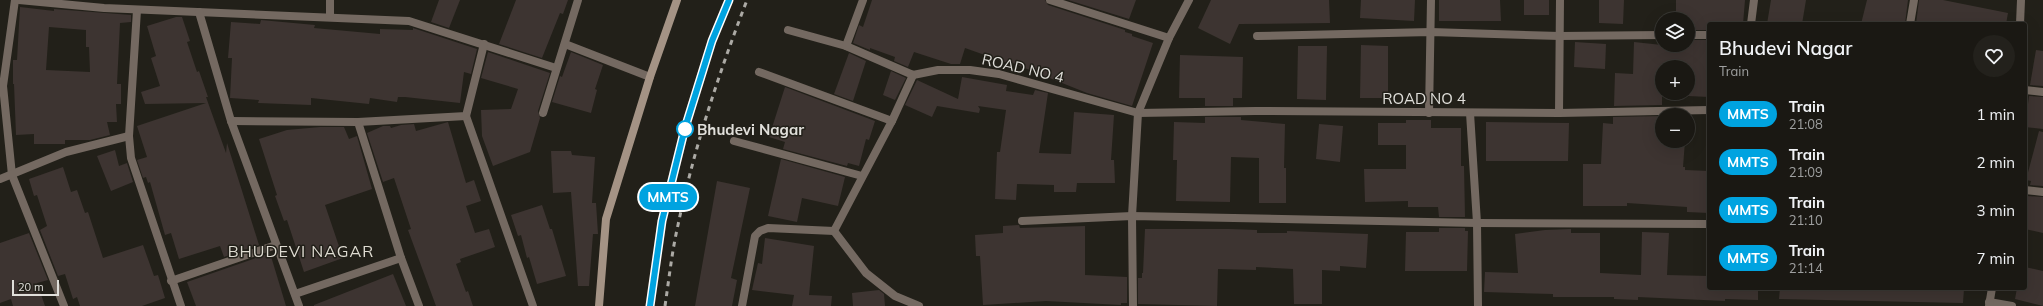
<!DOCTYPE html>
<html lang="en">
<head>
<meta charset="utf-8">
<style>
  body { margin:0; font-family:Mulish,sans-serif; background:#23211c; color:#f1f3f6; height:100vh; display:flex; flex-direction:column; font-size:15px; white-space:nowrap }
  * { box-sizing:border-box; margin:0 }
  p { font-size:13px; color:#9fa0a0 }
  .icon { flex:none; width:22px; height:22px; fill:none; stroke:currentColor; stroke-width:2; stroke-linecap:round; stroke-linejoin:round }
  .map { position:relative; flex:1; overflow:hidden }
  .details { position:absolute; left:1707px; top:22px; width:320px; height:268px; display:flex; flex-direction:column; background:#1a1813; border-radius:4px; box-shadow:0 4px 16px #0002,0 0 0 1px #383733 }
  .details>* { flex:none }
  .badge { padding:0 8px; border-radius:13px; font-size:14px; line-height:26px }
  .tools { position:absolute; left:1655px; top:12px; display:grid; gap:8px }
  .tools a { display:grid; place-items:center; width:40px; height:40px; border-radius:50%; background:#1a1813; box-shadow:0 4px 16px #0002,0 0 0 1px #383733; font-size:20px }
  .scale { position:absolute; left:12px; bottom:10px; width:47px; box-sizing:border-box; padding-left:4px; border:2px solid #e0dfda; border-top:0; font-size:11px; line-height:14px; white-space:nowrap; color:#e0dfda; -webkit-text-stroke:3px #222019; paint-order:stroke }
  .map>.badge { position:absolute; translate:-50% -50%; box-shadow:0 0 0 2px #fff }
  .round { display:grid; place-items:center; flex:none; width:42px; height:42px; border-radius:21px; background:#23211c }
  .summary { display:flex; align-items:center; justify-content:space-between; height:68px; padding:0 12px }
  h1 { font-size:19px; font-weight:600; line-height:30px }
  ul { padding:0; list-style:none }
  li { display:flex; align-items:center; gap:12px; height:48px; padding:0 12px }
  li div { flex:1 }
  li b { display:block; font-size:15px }
  li em { font-style:normal }
  li .badge { min-width:44px; font-weight:700; text-align:center }
  .map>svg:first-child { display:block }
  .building { fill:#3d3431; fill-rule:evenodd }
  .lines { fill:none; stroke-linecap:round; stroke-linejoin:round }
  .street { stroke:#746961; stroke-width:8 }
  .secondary { stroke:#a49385; stroke-width:8 }
  .rail { stroke:#acaaa5; stroke-width:3; stroke-dasharray:5 5; stroke-linecap:butt }
  .line-casing { stroke:#fff; stroke-width:9 }
  .line { stroke:#00a3e0; stroke-width:6 }
  .stop-dot { fill:#fff; stroke:#00a3e0; stroke-width:2 }
  .labels { text-anchor:middle; dominant-baseline:central; stroke-width:3; stroke-linejoin:round; paint-order:stroke }
  .street-label { font-size:15px; fill:#e0dfda; stroke:#222019 }
  .stop-label { font-size:15px; font-weight:bold; fill:#e0dfda; stroke:#222019; text-anchor:start }
  .neighbourhood-label { font-size:16px; letter-spacing:1px; fill:#dfdcd2; stroke:#222019 }
</style>
</head>
<body>
<div class="map">
<svg width="2043" height="306" viewBox="0 0 2043 306">
  <rect width="100%" height="100%" fill="#222019"/>
  <g class="building">
    <polygon points="439,0 460,0 449,28 431,22"/>
    <polygon points="516,0 568,0 563,14 560,13 542,58 499,44"/>
    <polygon points="872,0 1045,0 1048,5 1125,30 1125,32 1132,34 1132,36 1153,43 1132,106 1087,93 1010,62 1010,64 965,48 960,64 951,64 914,52 908,67 894,61 895,57 870,48 870,50 853,43 859,25 863,27"/>
    <polygon points="1068,0 1136,0 1129,19"/>
    <polygon points="1211,0 1329,0 1330,23 1239,24 1230,44 1198,28"/>
    <polygon points="1361,0 1415,0 1414,21 1360,18"/>
    <polygon points="1439,0 1500,0 1501,21 1439,21"/>
    <rect x="1524" y="0" width="25" height="15"/>
    <polygon points="1599,0 1624,0 1623,24 1599,23"/>
    <polygon points="1676,0 1745,0 1743,24 1709,24 1709,30 1688,30 1688,19 1676,19"/>
    <polygon points="1771,0 1806,0 1802,24 1767,24"/>
    <polygon points="1867,0 1908,0 1905,24 1861,24"/>
    <polygon points="1919,0 1943,0 2008,13 2006,24 1916,24"/>
    <path d="M20,7L54,11V9L131,15V22L120,23L117,84H121V104H116L117,122H107L110,135L90,140H65V144H34V134L16,135L14,84H13V60H17ZM49,27L86,30V47H89L90,72L46,70Z"/>
    <polygon points="176,17 182,17 190,41 187,42 197,72 199,71 208,97 206,97 226,153 227,143 259,245 224,257 220,246 179,259 171,233 165,235 150,182 148,183 146,177 143,178 137,160 147,157 137,126 206,103 145,104 141,92 160,86 151,58 156,56 147,26"/>
    <polygon points="261,20 315,25 314,28 380,34 380,29 413,30 413,28 477,49 471,74 464,72 460,103 405,97 398,97 397,102 370,98 369,104 311,98 311,105 258,103 259,100 230,98 232,58 228,58 231,22 260,24"/>
    <polygon points="1688,40 1709,40 1709,97 1688,96 1688,67 1662,67 1662,105 1614,106 1615,73 1633,74 1634,42 1662,45 1688,45"/>
    <polygon points="1575,42 1606,44 1605,69 1574,67"/>
    <polygon points="1361,45 1388,46 1388,98 1360,98"/>
    <polygon points="1298,46 1327,46 1326,100 1297,99"/>
    <polygon points="2036,50 2043,51 2043,86 2030,85"/>
    <polygon points="488,52 550,73 538,111 540,118 530,152 493,166 482,136 481,110 511,109 518,89 481,78"/>
    <polygon points="571,52 603,65 595,89 597,90 591,113 552,102 560,76 562,77"/>
    <polygon points="849,53 866,61 853,101 834,94"/>
    <polygon points="1180,55 1243,57 1242,98 1233,98 1233,106 1205,106 1205,98 1179,98"/>
    <polygon points="891,71 906,78 895,100 883,95"/>
    <polygon points="962,77 1007,85 1006,91 1033,95 1035,90 1048,93 1039,153 1071,154 1074,112 1114,115 1111,160 1114,160 1115,183 1077,183 1076,192 1054,192 1054,185 1017,184 1016,200 995,199 997,152 1000,152 1006,110 978,106 980,109 979,113 937,106 932,117 905,105 917,80 958,99"/>
    <polygon points="785,87 875,121 869,140 866,139 859,166 848,163 847,166 783,149 785,142 769,137"/>
    <polygon points="2029,96 2043,97 2043,129 2025,127"/>
    <polygon points="1662,116 1662,141 1685,141 1683,167 1685,167 1685,170 1709,171 1709,213 1687,212 1687,207 1627,203 1627,206 1583,206 1583,164 1601,164 1603,123 1613,124 1613,117"/>
    <polygon points="1205,117 1241,117 1241,120 1285,124 1284,168 1286,168 1286,203 1259,203 1259,158 1231,157 1230,202 1176,201 1177,160 1173,160 1174,122 1205,123"/>
    <polygon points="1406,120 1431,120 1431,128 1461,128 1461,166 1464,166 1465,217 1439,217 1438,207 1408,207 1408,201 1365,202 1364,169 1406,169 1406,145 1378,145 1378,123 1406,123"/>
    <polygon points="448,122 466,183 474,180 481,201 466,206 475,233 489,229 495,247 460,259 461,262 456,264 466,292 468,291 473,306 436,306 408,230 411,229 394,178 383,182 367,133 383,126 390,126 391,128 401,125 414,124 416,131"/>
    <polygon points="1486,122 1569,123 1568,161 1486,161"/>
    <polygon points="1319,124 1343,126 1340,162 1316,159"/>
    <polygon points="320,127 344,127 349,139 357,136 372,189 325,205 343,258 304,272 287,220 284,221 275,196 277,195 259,139 287,130"/>
    <polygon points="2039,131 2043,132 2043,186 2030,185 2031,181 2026,180"/>
    <polygon points="115,150 119,166 127,163 133,182 111,191 97,156"/>
    <polygon points="551,151 571,151 572,155 595,157 592,203 596,203 598,234 593,234 589,286 578,286 571,192 553,193"/>
    <polygon points="781,159 845,177 838,206 802,198 797,222 768,216"/>
    <polygon points="63,167 71,192 77,190 85,213 88,212 103,258 143,245 154,276 158,275 165,298 142,306 80,306 77,297 73,299 65,274 58,276 40,230 47,226 37,195 34,196 29,179"/>
    <polygon points="717,181 750,188 731,278 737,280 732,306 695,306"/>
    <polygon points="2027,196 2043,197 2043,233 2025,229 2025,205"/>
    <polygon points="542,205 550,229 552,229 566,276 537,284 529,257 527,258 521,235 518,236 511,215"/>
    <polygon points="1019,225 1020,228 1085,226 1085,275 1127,277 1127,303 1121,303 1121,305 1046,301 983,305 980,256 976,256 975,235 1003,233 1003,226"/>
    <polygon points="1439,228 1465,228 1465,231 1468,231 1467,271 1405,271 1406,232 1439,232"/>
    <polygon points="1145,229 1229,229 1257,230 1257,233 1287,233 1287,231 1368,234 1366,268 1340,266 1340,271 1322,270 1322,304 1294,304 1293,269 1256,267 1256,270 1218,269 1217,306 1138,304 1138,278 1142,278 1142,273 1143,273"/>
    <polygon points="1571,229 1571,233 1600,233 1600,273 1641,275 1642,232 1669,233 1667,275 1709,276 1709,288 1758,288 1758,300 1725,299 1725,301 1638,297 1638,300 1614,299 1614,297 1553,297 1553,294 1484,292 1485,272 1518,273 1515,234 1545,230"/>
    <polygon points="29,233 48,280 37,283 45,306 13,306 11,299 0,303 0,243"/>
    <polygon points="765,238 814,246 809,295 832,296 831,306 792,306 794,295 752,290 758,263 762,264"/>
    <polygon points="270,253 286,306 196,306 187,282"/>
    <polygon points="2025,267 2043,271 2043,306 2015,299 2017,288 2025,288"/>
    <polygon points="393,274 406,306 314,306 314,305"/>
    <polygon points="1780,288 1964,288 1963,303 1779,299"/>
    <polygon points="879,290 884,294 885,306 853,306 852,293"/>
  </g>
  <g class="lines">
    <g class="street">
      <polyline points="15,0 3,86 12,175 64,306"/>
      <polyline points="19,0 104,8 409,21 556,68"/>
      <polyline points="1050,0 1169,38"/>
      <polyline points="137,10 129,136 131,158 181,306"/>
      <polyline points="199,12 231,121 299,306"/>
      <polyline points="330,17 330,0"/>
      <polyline points="1751,24 1754,0"/>
      <polyline points="1910,24 1914,0"/>
      <polyline points="2020,24 2021,0"/>
      <polyline points="788,30 846,46 913,75 938,70 970,70 999,74 1138,113 1255,111 1559,113 1709,110"/>
      <polyline points="1688,35 1709,35"/>
      <polyline points="1257,36 1431,32 1560,36 1662,35"/>
      <polyline points="565,44 650,77"/>
      <polyline points="846,46 863,0"/>
      <polyline points="759,72 892,121"/>
      <polyline points="2025,90 2043,92"/>
      <polyline points="543,113 578,0"/>
      <polyline points="1429,113 1431,0"/>
      <polyline points="1470,113 1477,223 1478,306"/>
      <polyline points="1559,113 1560,0"/>
      <polyline points="466,116 533,306"/>
      <polyline points="231,121 358,122 466,116 484,44"/>
      <polyline points="358,122 401,258 419,306"/>
      <polyline points="734,141 862,176"/>
      <polyline points="0,179 66,152 129,136"/>
      <polyline points="2025,190 2043,192"/>
      <polyline points="1022,221 1132,216 1477,223 1709,224"/>
      <polyline points="834,231 866,273 895,296 919,306"/>
      <polyline points="171,281 276,245"/>
      <polyline points="295,294 401,258"/>
      <polyline points="1989,302 2012,306"/>
      <polyline points="742,306 755,236 760,231 768,228 834,231 892,121 913,75"/>
      <polyline points="1133,306 1132,216 1138,113 1169,38 1189,0"/>
      <polyline points="1989,306 1992,288"/>
    </g>
    <polyline class="secondary" points="599,306 606,219 650,77 677,0"/>
    <g class="rail">
      <path d="M650,306C654,278 657,249 662,222C676,148 701,69 729,0"/>
      <path d="M665,306C669,279 672,251 678,225C694,148 719,73 747,0"/>
    </g>
  </g>
  <g class="lines">
    <g class="line-casing">
      <polyline id="line" points="650,306 662,221 685,128 712,41 729,0"/>
    </g>
    <use href="#line" class="line"/>
  </g>
  <circle class="stop-dot" cx="685" cy="129" r="8"/>
  <g class="labels">
    <g class="street-label">
      <text transform="translate(1023 68) rotate(13)">ROAD NO 4</text>
      <text x="1424" y="98">ROAD NO 4</text>
    </g>
    <g class="stop-label">
      <text x="697" y="129">Bhudevi Nagar</text>
    </g>
    <g class="neighbourhood-label">
      <text x="301" y="251">BHUDEVI NAGAR</text>
    </g>
  </g>
</svg>
<div class="tools">
<a><svg class="icon" aria-label="layers" viewBox="0 0 24 24"><path d="M12 4l9 5-9 5-9-5zM3 14l9 5 9-5"/></svg></a>
<a>+</a>
<a>−</a>
</div>
<div class="scale">20 m</div>
<b class="badge" style="left:668px;top:197px;background:#00a3e0;color:#fff">MMTS</b>
<section class="details">
<div class="summary"><div><h1>Bhudevi Nagar</h1><p>Train</p></div><a class="round"><svg class="icon" aria-label="heart" viewBox="0 0 24 24"><path d="M12 20l-8-8c-3-5 5-10 8-4 3-6 11-1 8 4z"/></svg></a></div>
<ul>
<li><span class="badge" style="background:#00a3e0;color:#fff">MMTS</span><div><b>Train</b><p>21:08</p></div><em>1 min</em></li>
<li><span class="badge" style="background:#00a3e0;color:#fff">MMTS</span><div><b>Train</b><p>21:09</p></div><em>2 min</em></li>
<li><span class="badge" style="background:#00a3e0;color:#fff">MMTS</span><div><b>Train</b><p>21:10</p></div><em>3 min</em></li>
<li><span class="badge" style="background:#00a3e0;color:#fff">MMTS</span><div><b>Train</b><p>21:14</p></div><em>7 min</em></li>
</ul>
</section>
</div>
</body>
</html>
